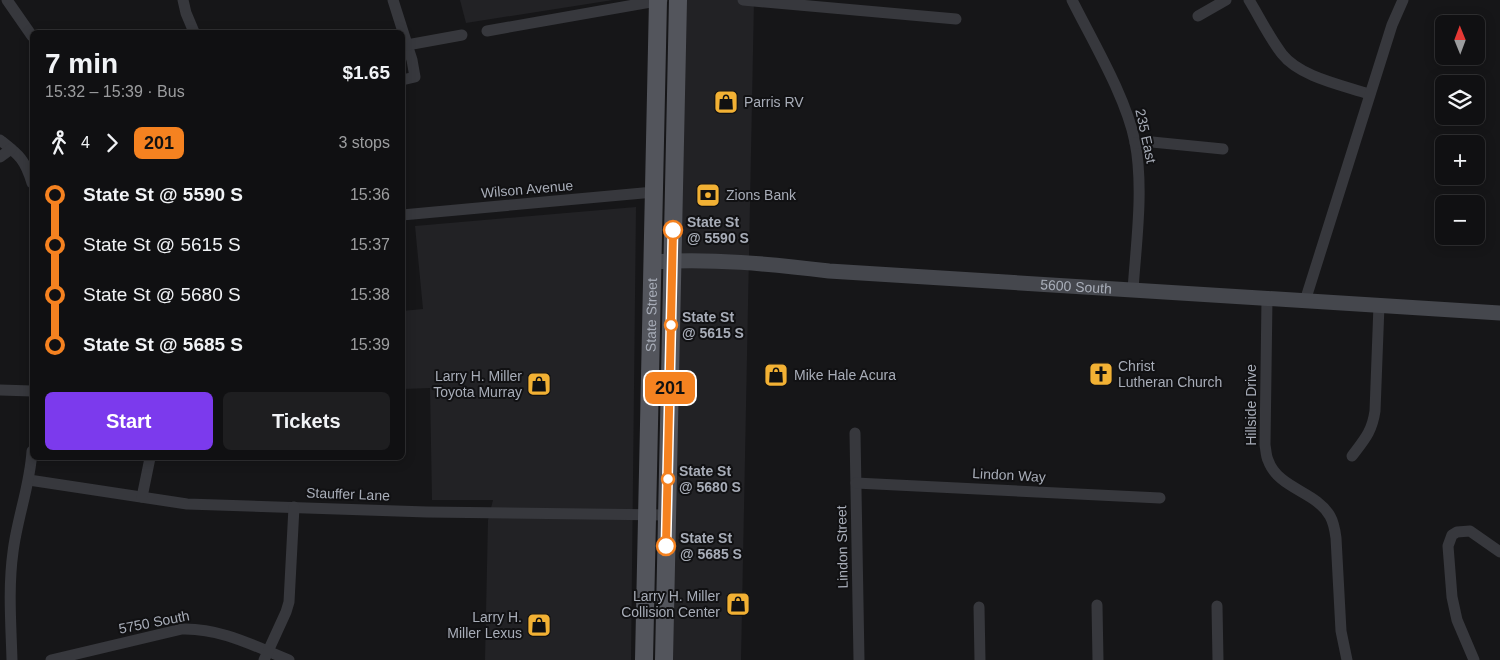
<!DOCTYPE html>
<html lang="en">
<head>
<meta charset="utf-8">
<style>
  body { margin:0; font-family:Helvetica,sans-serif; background:#1e1e20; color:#f1f3f6; height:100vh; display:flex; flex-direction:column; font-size:19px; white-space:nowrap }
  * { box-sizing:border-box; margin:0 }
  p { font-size:16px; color:#9c9d9f }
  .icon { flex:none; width:28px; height:28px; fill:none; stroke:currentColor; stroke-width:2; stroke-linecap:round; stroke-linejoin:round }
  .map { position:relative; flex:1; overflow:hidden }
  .panel { position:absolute; left:30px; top:30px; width:375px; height:430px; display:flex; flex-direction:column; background:#101012; border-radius:8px; box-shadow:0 2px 12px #0003,0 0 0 1px #303032 }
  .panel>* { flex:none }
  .badge { padding:0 10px; border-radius:8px; font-size:18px; line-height:32px }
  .needle { width:32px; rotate:359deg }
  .tools { position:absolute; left:1435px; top:15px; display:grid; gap:10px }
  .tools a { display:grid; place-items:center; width:50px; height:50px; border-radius:8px; background:#101012; box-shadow:0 2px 12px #0003,0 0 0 1px #303032; font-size:25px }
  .map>.badge { position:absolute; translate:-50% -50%; box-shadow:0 0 0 2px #fff }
  .legs { display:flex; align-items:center; gap:8px; height:55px; padding:0 15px; font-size:16px }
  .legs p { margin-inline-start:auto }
  .head { display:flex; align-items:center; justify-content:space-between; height:85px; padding:0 15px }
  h1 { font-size:28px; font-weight:700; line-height:38px }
  .action { display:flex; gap:10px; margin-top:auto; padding:10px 15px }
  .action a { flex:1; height:58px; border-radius:8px; background:#7c3aed; color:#fff; font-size:20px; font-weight:700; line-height:58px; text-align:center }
  .action a+a { background:#1e1e20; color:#f1f3f6 }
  ul { padding:0 15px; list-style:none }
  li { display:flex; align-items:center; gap:18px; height:50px; font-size:19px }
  li i { display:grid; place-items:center; width:8px; height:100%; margin:0 6px; background:currentColor }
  li i::after { content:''; width:12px; height:12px; margin:-6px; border:4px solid; border-radius:50%; background:#101012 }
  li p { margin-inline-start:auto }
  li:first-child i { background:linear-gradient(#0000 50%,currentColor 0) }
  li:last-child i { background:linear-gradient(currentColor 50%,#0000 0) }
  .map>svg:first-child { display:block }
  .built { fill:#222225 }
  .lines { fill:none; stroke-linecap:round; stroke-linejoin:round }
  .street { stroke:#37383d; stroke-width:11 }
  .secondary { stroke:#45474d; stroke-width:15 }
  .primary { stroke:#53555c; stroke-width:18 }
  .line-1-casing { stroke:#fff; stroke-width:11 }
  .line-1 { stroke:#f58220; stroke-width:8 }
  .stop-1-dot { fill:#fff; stroke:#f58220; stroke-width:2.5 }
  .labels { text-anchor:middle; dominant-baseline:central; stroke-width:4; stroke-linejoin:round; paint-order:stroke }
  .poi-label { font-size:14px; fill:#a8adb8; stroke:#111113; text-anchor:start }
  .street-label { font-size:14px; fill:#a8adb8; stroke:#111113 }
  .stop-label { font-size:14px; font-weight:bold; fill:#a8adb8; stroke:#111113; text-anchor:start }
</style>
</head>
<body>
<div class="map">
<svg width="1500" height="660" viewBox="0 0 1500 660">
  <rect width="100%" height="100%" fill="#161618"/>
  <g class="built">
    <polygon points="460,0 613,0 466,23"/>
    <polygon points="686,0 754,0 741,660 671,660"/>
    <polygon points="636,207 631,660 485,660 488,520 493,500 432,500 430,388 403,389 402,311 423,309 415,226"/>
  </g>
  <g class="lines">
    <g class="street">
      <polyline points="7,0 32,36"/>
      <polyline points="183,0 186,13 194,32"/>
      <polyline points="393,0 412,60 415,77 402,80"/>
      <polyline points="743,0 956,19"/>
      <path d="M1072,0C1093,42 1126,97 1135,142C1144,188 1136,244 1133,290"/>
      <path d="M1249,0C1260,18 1269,37 1282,54C1300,77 1342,85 1369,94"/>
      <polyline points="1198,16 1226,0"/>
      <polyline points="487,31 662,0"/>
      <polyline points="407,45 462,35"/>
      <path d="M0,140C19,155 25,159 32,183"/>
      <polyline points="1135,143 1152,142 1223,149"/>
      <polyline points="0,157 11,149"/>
      <polyline points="402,215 654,192"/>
      <path d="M1267,298L1265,445C1266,450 1266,456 1268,460C1278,489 1316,491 1330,516C1334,523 1335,530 1336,538L1341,631L1347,660"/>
      <polyline points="1305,301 1392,25 1403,0"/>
      <polyline points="0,390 32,391"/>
      <polyline points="855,433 859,660"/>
      <path d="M1352,456C1364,440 1372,432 1375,411L1379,305"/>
      <polyline points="29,480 187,504 427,512 667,515"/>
      <polyline points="856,483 1160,498"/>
      <polyline points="142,497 150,458"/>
      <polyline points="1097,605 1098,660"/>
      <polyline points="1217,606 1218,660"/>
      <polyline points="979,607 980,660"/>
      <path d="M12,660C11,625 8,588 13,552C17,518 30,486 32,451"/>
      <path d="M51,660L182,629C221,628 254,646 289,660"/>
      <polyline points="264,660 286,612 289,602 294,507"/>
      <polyline points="1474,660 1457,620 1452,597 1448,546 1452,535 1457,532 1470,531 1500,552"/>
    </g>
    <path class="secondary" id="s1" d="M652,262C711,258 771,264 829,271L1500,313"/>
    <g class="primary">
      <path id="s2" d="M644,660L658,0"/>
      <polyline points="664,660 678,0"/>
    </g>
  </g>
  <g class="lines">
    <g class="line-1-casing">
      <polyline id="line-1" points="666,546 673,230"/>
    </g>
    <use href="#line-1" class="line-1"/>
  </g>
  <defs>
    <g id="shop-square" transform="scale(1.25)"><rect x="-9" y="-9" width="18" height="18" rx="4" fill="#f2b134" stroke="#111113"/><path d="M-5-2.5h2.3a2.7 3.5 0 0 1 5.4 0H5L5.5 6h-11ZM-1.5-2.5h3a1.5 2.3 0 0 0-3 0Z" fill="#111"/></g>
    <g id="bank-square" transform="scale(1.25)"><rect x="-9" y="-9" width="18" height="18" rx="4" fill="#f2b134" stroke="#111113"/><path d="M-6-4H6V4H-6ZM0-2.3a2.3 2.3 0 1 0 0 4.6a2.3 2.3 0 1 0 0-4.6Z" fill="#111"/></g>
    <g id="church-square" transform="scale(1.25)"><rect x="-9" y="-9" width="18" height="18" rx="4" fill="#f2b134" stroke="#111113"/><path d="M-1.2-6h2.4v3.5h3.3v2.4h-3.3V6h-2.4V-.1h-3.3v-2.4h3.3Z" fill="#111"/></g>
  </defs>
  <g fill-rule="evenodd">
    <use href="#shop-square" x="726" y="102"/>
    <use href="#bank-square" x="708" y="195"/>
    <use href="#church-square" x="1101" y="374"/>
    <use href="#shop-square" x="776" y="375"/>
    <use href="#shop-square" x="539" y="384"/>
    <use href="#shop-square" x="738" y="604"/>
    <use href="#shop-square" x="539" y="625"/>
  </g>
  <g class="stop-1-dot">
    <circle cx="673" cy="230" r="9"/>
    <circle cx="671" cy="325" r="6"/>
    <circle cx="668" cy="479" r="6"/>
    <circle cx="666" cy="546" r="9"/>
  </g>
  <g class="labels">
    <g class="poi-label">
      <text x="744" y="102">Parris RV</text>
      <text x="726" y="195">Zions Bank</text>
      <text x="1118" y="366">Christ<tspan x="1118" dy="16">Lutheran Church</tspan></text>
      <text x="794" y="375">Mike Hale Acura</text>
      <text x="522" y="376" text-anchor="end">Larry H. Miller<tspan x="522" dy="16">Toyota Murray</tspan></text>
      <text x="720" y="596" text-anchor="end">Larry H. Miller<tspan x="720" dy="16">Collision Center</tspan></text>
      <text x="522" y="617" text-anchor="end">Larry H.<tspan x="522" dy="16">Miller Lexus</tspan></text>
    </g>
    <g class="street-label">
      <text transform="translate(1146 136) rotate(78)">235 East</text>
      <text transform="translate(527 189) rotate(-5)">Wilson Avenue</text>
      <text stroke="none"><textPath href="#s1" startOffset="425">5600 South</textPath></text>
      <text stroke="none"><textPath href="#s2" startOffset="345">State Street</textPath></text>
      <text transform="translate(1251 405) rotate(-90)">Hillside Drive</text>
      <text transform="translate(1009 475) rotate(3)">Lindon Way</text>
      <text transform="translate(348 494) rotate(2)">Stauffer Lane</text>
      <text transform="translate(842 547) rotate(-91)">Lindon Street</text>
      <text transform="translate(154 622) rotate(-11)">5750 South</text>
    </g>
    <g class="stop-label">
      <text x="687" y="222">State St<tspan x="687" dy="16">@ 5590 S</tspan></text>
      <text x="682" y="317">State St<tspan x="682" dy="16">@ 5615 S</tspan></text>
      <text x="679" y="471">State St<tspan x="679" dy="16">@ 5680 S</tspan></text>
      <text x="680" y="538">State St<tspan x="680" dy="16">@ 5685 S</tspan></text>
    </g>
  </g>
</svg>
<div class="tools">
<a><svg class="needle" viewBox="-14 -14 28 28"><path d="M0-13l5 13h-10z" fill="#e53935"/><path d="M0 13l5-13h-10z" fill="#9c9d9f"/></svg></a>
<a><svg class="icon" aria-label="layers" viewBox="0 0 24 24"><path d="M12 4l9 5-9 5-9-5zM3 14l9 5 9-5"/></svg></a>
<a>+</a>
<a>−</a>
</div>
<b class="badge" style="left:670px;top:388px;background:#f58220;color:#111">201</b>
<section class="panel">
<div class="head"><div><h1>7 min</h1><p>15:32 – 15:39 · Bus</p></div><b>$1.65</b></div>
<div class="legs"><svg class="icon" aria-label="walk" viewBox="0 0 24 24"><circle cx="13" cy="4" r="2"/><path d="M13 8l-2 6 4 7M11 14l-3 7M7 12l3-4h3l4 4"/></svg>4<svg class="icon" aria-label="forward" viewBox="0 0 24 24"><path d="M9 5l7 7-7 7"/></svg><b class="badge" style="background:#f58220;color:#111">201</b><p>3 stops</p></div>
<ul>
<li><i style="color:#f58220"></i><b>State St @ 5590 S</b><p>15:36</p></li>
<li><i style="color:#f58220"></i><span>State St @ 5615 S</span><p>15:37</p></li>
<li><i style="color:#f58220"></i><span>State St @ 5680 S</span><p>15:38</p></li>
<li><i style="color:#f58220"></i><b>State St @ 5685 S</b><p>15:39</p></li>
</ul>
<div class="action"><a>Start</a><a>Tickets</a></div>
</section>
</div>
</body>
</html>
